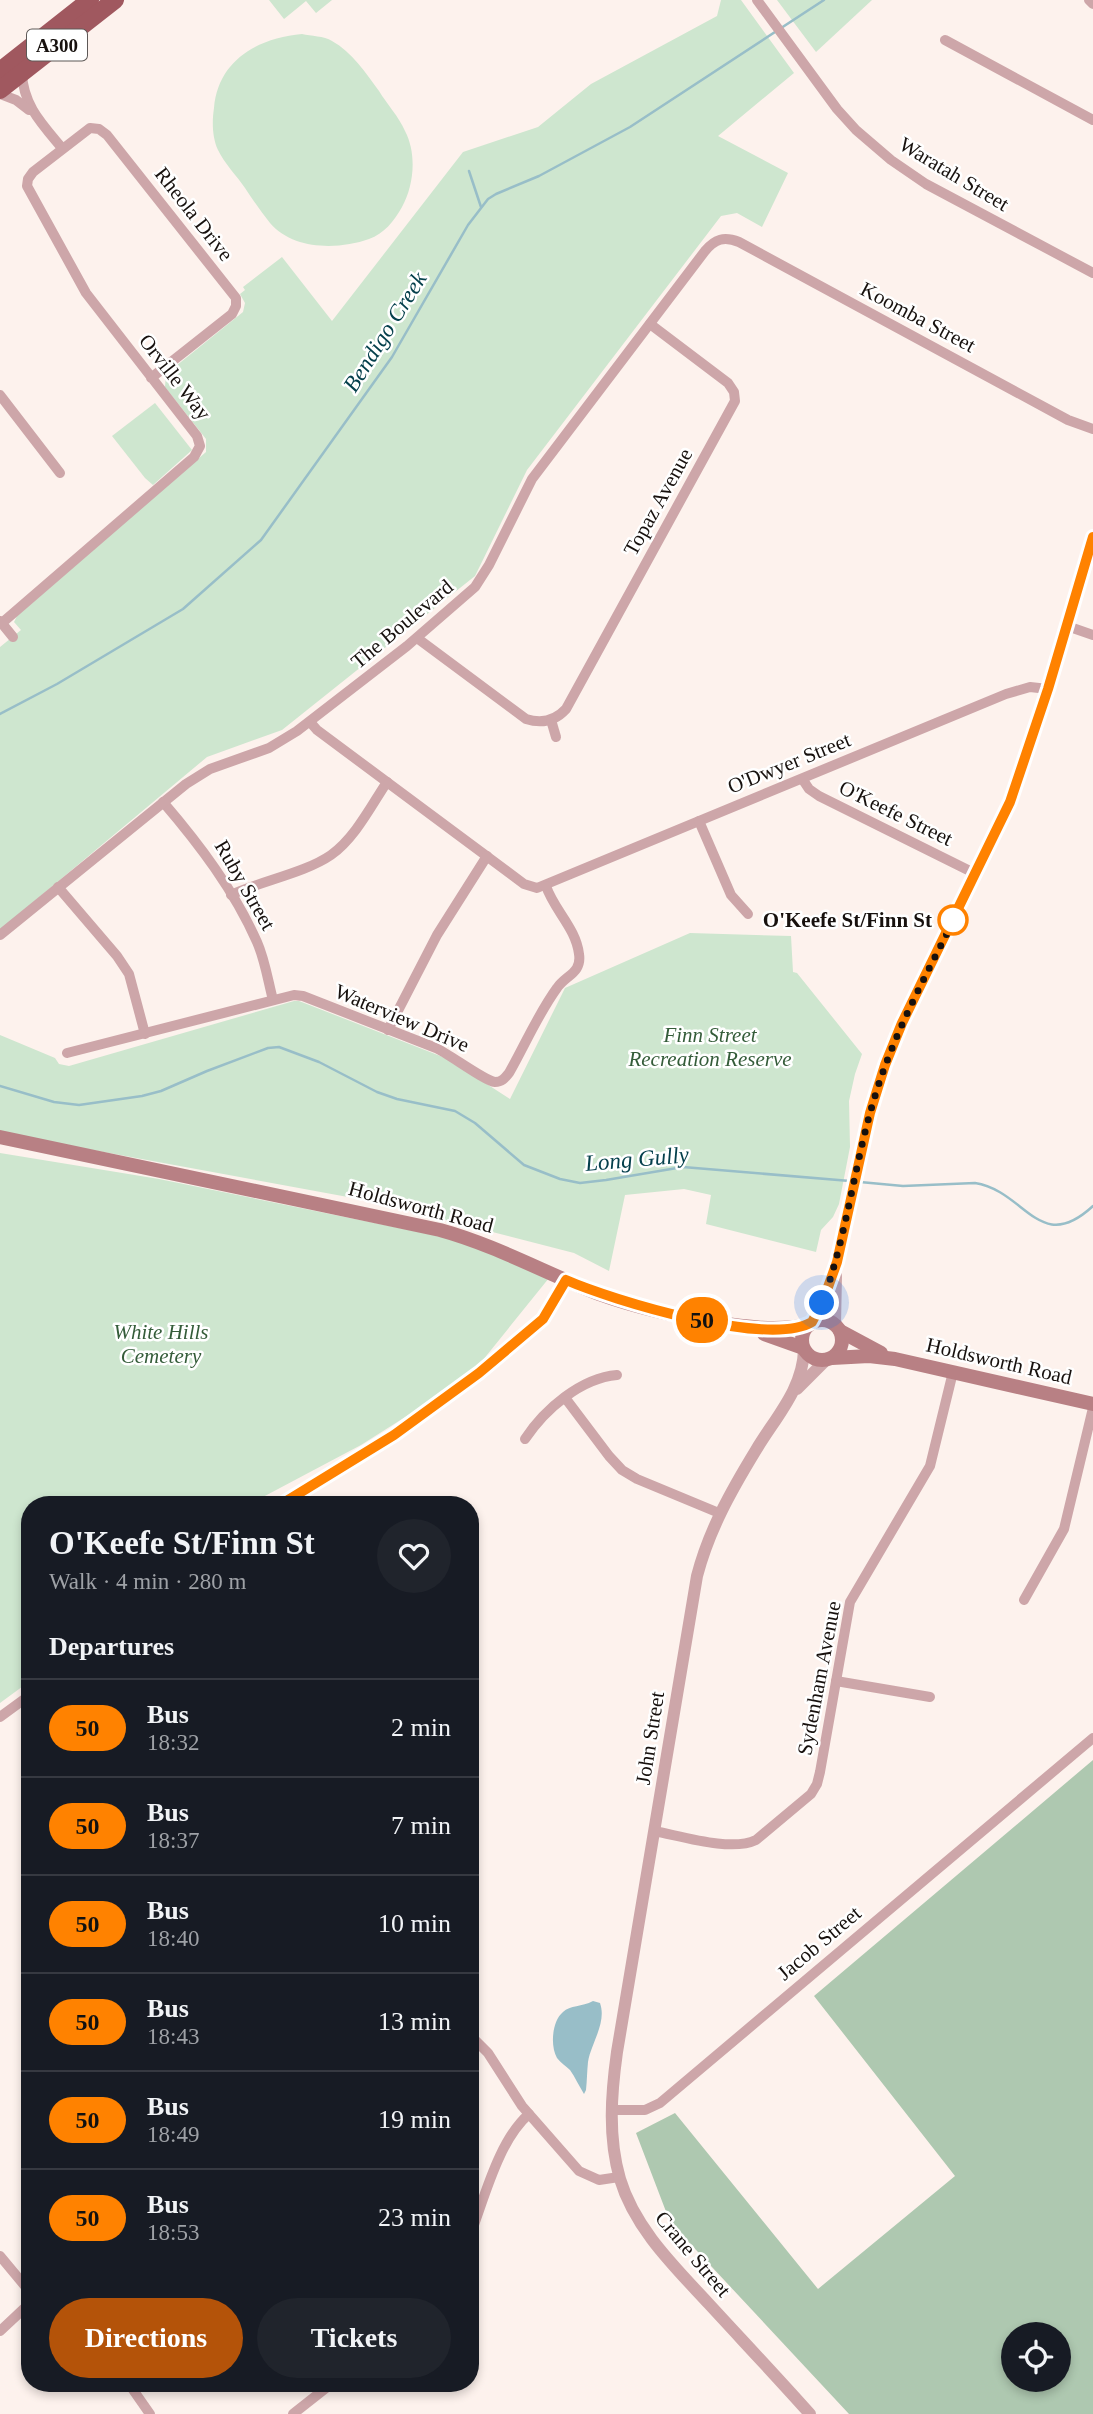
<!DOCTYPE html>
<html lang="en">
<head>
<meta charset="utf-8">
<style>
  body { margin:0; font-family:"Times New Roman",serif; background:#20242c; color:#f1f3f6; height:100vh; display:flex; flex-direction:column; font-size:26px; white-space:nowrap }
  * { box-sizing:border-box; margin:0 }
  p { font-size:23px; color:#9ea1a6 }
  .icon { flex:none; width:38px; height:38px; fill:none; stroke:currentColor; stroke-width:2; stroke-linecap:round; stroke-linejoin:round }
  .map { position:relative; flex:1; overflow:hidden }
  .details { position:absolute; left:21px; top:1496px; width:458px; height:896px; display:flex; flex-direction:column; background:#171b24; border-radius:28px; box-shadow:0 4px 10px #0003 }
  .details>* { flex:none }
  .badge { padding:0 14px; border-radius:23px; font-size:24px; line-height:46px }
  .buttons { position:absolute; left:1001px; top:2322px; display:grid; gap:14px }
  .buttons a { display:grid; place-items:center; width:70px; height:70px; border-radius:50%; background:#171b24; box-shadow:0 4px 10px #0003; font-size:35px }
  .you { position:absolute; width:35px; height:35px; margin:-18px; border:5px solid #fff; border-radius:50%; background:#1a73e8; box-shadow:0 0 0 10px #1a73e833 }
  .map>.badge { position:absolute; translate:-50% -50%; box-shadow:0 0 0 4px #fff }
  h2 { padding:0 28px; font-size:26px; line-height:63px }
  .round { display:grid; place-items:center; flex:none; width:74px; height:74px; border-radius:37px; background:#20242c }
  .head { display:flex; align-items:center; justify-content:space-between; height:119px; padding:0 28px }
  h1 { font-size:33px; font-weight:600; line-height:52px }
  .button { display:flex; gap:14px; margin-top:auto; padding:14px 28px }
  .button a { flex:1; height:80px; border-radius:42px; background:#b45309; color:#fff; font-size:28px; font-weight:600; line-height:80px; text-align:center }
  .button a+a { background:#20242c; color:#f1f3f6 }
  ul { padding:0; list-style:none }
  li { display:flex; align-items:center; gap:21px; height:98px; padding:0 28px; border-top:2px solid #363941 }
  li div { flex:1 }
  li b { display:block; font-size:26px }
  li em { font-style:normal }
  li .badge { min-width:77px; font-weight:700; text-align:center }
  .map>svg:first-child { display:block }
  .green { fill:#cee6cf }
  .forest { fill:#aec8b0; fill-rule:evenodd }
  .water { fill:#98bec8 }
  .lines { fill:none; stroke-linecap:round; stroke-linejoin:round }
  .stream { stroke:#98bec8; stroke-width:2.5 }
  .minor { stroke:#cda6a9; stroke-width:10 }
  .tertiary { stroke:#cda6a9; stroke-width:12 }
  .secondary { stroke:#b88084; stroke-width:14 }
  .trunk { stroke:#a0585f; stroke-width:18 }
  .line-casing { stroke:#fff; stroke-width:16 }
  .line { stroke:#ff8200; stroke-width:10 }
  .walk { stroke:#17110e; stroke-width:7; stroke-dasharray:0 12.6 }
  .stop-dot { fill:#fff; stroke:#ff8200; stroke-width:3.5 }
  .labels { text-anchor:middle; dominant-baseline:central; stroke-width:5; stroke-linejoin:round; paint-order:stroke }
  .shield { fill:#fff; stroke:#5d5856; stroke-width:2 }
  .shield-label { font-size:19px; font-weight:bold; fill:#17110e }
  .street-label { font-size:21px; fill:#17110e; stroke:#fff }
  .stop-label { font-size:21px; font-weight:bold; fill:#17110e; stroke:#fff; text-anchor:end }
  .park-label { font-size:21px; font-style:italic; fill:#345c39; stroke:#fff }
  .water-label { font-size:23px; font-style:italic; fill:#05404c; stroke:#fff }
</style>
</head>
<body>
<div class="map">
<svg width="1093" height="2414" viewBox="0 0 1093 2414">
  <rect width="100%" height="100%" fill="#fdf2ed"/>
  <g class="green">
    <polygon points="269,0 332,0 316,13 306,1 284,19"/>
    <polygon points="721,0 741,0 794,73 718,136 788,173 762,227 737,213 721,216 527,470 475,576 282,730 207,757 0,930 0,647 21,630 14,622 17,616 206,452 206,439 165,387 166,374 243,312 245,303 240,294 245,290 243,287 282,257 332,321 463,152 538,127 591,84 717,16"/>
    <polygon points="777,0 872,0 816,52"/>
    <path d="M302,34C311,36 324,36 332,41C352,52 366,73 379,91C387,104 399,117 405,131C417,154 414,185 402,207C394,221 384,234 369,239C338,250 293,250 270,223C261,212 253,200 245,188C237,176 224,163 218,150C212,137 212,121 214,108C218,60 258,38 302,34Z"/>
    <polygon points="155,403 192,450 153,485 145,478 112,436"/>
    <polygon points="690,933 791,936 793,972 797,973 862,1054 855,1074 849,1101 850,1147 839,1204 833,1217 821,1230 816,1252 706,1224 711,1195 684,1189 625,1195 609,1271 574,1253 375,1202 0,1133 0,1035 55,1058 59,1064 69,1066 294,1001 299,1001 448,1059 510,1099 565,988"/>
    <polygon points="0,1153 159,1179 458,1240 549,1278 470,1376 361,1445 248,1505 30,1505 30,1681 0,1703"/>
  </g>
  <path class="forest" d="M1093,1760V2414H849L670,2222L636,2133L675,2113L818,2289L955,2176L814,1996ZM1013,2334H1059V2380H1013Z"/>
  <path class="water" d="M593,2001L600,2003C607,2023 591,2043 588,2062C587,2071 587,2081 586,2090L584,2094C579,2086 575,2077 570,2070C566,2066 561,2063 557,2058C550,2046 552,2021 563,2012C570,2005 582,2007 593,2001Z"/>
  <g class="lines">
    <g class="stream">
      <polyline points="469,171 481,207"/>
      <polyline points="0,714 57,684 183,609 261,540 392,357 468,225 488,199 496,194 539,176 630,127 824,0"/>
      <polyline points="0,1086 54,1102 79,1105 142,1096 161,1091 207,1071 268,1048 279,1047 319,1062 377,1092 397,1099 455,1111 475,1123 524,1165 560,1179 580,1183 606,1180 683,1167 850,1181"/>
      <path d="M860,1182L903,1186L975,1183C1026,1191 1039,1256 1093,1206"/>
    </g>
    <g class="minor">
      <polyline points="757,0 837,109 856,130 891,160 926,184 1093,273"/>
      <polyline points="1089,0 1093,4"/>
      <polyline points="945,40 1093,120"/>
      <path d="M22,73C23,105 42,124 62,148"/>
      <polyline points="0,94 16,100 29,110"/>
      <polyline points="0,395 60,473"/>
      <polyline points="0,621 13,637"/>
      <polyline points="2,623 194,457 200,446 197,436 86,293 27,186 28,179 33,172 90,128 99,129 107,135 236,298 236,306 232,314 151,378"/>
      <polyline points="1067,626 1093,635"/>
      <path d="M417,638L526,719C542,724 555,721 566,709L735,401L734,392L728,383L650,324"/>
      <polyline points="551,720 556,737"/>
      <polyline points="310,722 317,730 524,884 537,888 1006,694 1030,687 1048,689"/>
      <polyline points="803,780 809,789 819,796 976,874"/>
      <path d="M163,802C199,844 234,890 257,942C265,960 268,981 273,1000"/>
      <polyline points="699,821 731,895 748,914"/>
      <polyline points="58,887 117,956 129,974 145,1034"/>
      <path d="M231,895C261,881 305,873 331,855C355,838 371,806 387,782"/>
      <path d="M0,935L186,784L210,769L269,748L297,731L407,646L475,587L489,565L532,479L705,251C715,239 724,236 739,242L1068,420L1093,429"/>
      <polyline points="388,1030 437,935 487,856"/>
      <path d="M67,1053L294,995L303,996L436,1048C449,1054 485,1081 495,1082C502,1082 505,1078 509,1073C525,1045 538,1014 557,988C566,975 582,973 579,954C576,928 554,910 546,886"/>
      <polyline points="566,1399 609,1456 622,1470 637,1479 719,1513"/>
      <path d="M525,1439C545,1409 581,1378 617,1375"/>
      <polyline points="280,1505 394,1435 479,1373 543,1319 566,1280"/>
      <polyline points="1024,1600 1064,1529 1093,1408"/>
      <polyline points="836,1681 930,1697"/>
      <polyline points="0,1717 30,1695"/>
      <path d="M654,1831C681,1836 731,1852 756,1840L811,1794L817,1784L820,1772L850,1602L930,1466L953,1372"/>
      <polyline points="471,2036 488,2053 522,2106 579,2171 599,2180 619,2177"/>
      <polyline points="611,2110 645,2110 660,2103 1093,1738"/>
      <path d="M471,2233C485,2196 499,2140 529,2114"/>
      <polyline points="0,2256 30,2292"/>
      <polyline points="0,2331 30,2303"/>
      <polyline points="129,2384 150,2414"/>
      <polyline points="293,2414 331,2384"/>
    </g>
    <g class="tertiary">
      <polyline points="812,1322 822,1303 837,1262 870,1113 885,1065 902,1023 1010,802 1048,689 1093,537"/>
      <polyline points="835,1325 836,1276"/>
      <path d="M804,1350C803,1389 775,1418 756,1450C731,1491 709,1530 697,1576L617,2052C611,2095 608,2137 620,2179C635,2229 675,2267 709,2304C743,2341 777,2377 810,2414"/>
      <polyline points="797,1389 826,1360"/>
    </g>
    <g class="secondary">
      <path d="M0,1137L440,1230C495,1245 545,1273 599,1294C635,1307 674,1316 713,1322C745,1327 776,1331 809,1325"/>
      <circle cx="822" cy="1340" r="20"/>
      <polyline points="840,1331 881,1353"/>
      <polyline points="764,1334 803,1348"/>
      <polyline points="832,1358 869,1356 895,1359 1093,1404"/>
    </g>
    <g class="trunk">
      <polyline points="0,71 90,0"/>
      <polyline points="0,90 115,0"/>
    </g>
  </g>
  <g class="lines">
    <g class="line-casing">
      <path id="line" d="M280,1505L394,1435L479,1373L543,1319L566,1280C612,1300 768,1348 812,1322L823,1301L837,1262L870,1113L885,1065L902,1023L1010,802L1048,689L1093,537"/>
    </g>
    <use href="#line" class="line"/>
    <path class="walk" d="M822,1303C847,1236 854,1164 875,1096C894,1033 926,975 956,916L953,920"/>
  </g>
  <circle class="stop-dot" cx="953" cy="920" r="14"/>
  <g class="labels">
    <rect class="shield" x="27" y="29.5" width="60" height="31" rx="5"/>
    <g class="shield-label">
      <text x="57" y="45">A300</text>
    </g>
    <g class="street-label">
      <text transform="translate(954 174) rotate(31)">Waratah Street</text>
      <text transform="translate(194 214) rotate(52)">Rheola Drive</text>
      <text transform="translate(918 317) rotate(28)">Koomba Street</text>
      <text transform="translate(175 377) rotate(52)">Orville Way</text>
      <text transform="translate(658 502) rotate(-61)">Topaz Avenue</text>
      <text transform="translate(402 624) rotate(-40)">The Boulevard</text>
      <text transform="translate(789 763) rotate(-22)">O'Dwyer Street</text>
      <text transform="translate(896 813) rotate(26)">O'Keefe Street</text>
      <text transform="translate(245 885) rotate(60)">Ruby Street</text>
      <text transform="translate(402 1018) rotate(23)">Waterview Drive</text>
      <text transform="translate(421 1207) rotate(15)">Holdsworth Road</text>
      <text transform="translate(999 1361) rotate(13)">Holdsworth Road</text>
      <text transform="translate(819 1678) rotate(-79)">Sydenham Avenue</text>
      <text transform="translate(650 1738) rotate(-81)">John Street</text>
      <text transform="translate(819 1943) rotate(-40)">Jacob Street</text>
      <text transform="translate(693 2254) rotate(50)">Crane Street</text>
    </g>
    <g class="stop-label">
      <text x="932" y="920">O'Keefe St/Finn St</text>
    </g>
    <g class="park-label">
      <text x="710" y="1035">Finn Street<tspan x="710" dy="24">Recreation Reserve</tspan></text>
      <text x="161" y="1332">White Hills<tspan x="161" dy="24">Cemetery</tspan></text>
    </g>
    <g class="water-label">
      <text transform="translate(385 332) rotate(-58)">Bendigo Creek</text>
      <text transform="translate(637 1159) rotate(-5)">Long Gully</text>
    </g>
  </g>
</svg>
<div class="buttons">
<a><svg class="icon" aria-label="locate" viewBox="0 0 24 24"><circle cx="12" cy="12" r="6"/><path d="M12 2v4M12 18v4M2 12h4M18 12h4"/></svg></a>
</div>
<div class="you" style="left:822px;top:1303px"></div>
<b class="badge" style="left:702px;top:1320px;background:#ff8200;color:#111">50</b>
<section class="details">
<div class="head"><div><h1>O'Keefe St/Finn St</h1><p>Walk · 4 min · 280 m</p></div><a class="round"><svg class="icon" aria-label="heart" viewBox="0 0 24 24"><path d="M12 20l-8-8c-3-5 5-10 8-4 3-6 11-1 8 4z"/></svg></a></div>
<h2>Departures</h2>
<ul>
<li><span class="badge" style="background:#ff8200;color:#111">50</span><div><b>Bus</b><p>18:32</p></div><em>2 min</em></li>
<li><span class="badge" style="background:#ff8200;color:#111">50</span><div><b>Bus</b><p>18:37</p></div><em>7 min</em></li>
<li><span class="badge" style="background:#ff8200;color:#111">50</span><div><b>Bus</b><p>18:40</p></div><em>10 min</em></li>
<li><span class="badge" style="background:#ff8200;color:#111">50</span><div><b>Bus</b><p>18:43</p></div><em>13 min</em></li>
<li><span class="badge" style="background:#ff8200;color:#111">50</span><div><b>Bus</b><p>18:49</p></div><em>19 min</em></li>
<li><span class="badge" style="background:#ff8200;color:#111">50</span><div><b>Bus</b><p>18:53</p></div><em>23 min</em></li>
</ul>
<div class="button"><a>Directions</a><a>Tickets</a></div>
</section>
</div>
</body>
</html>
